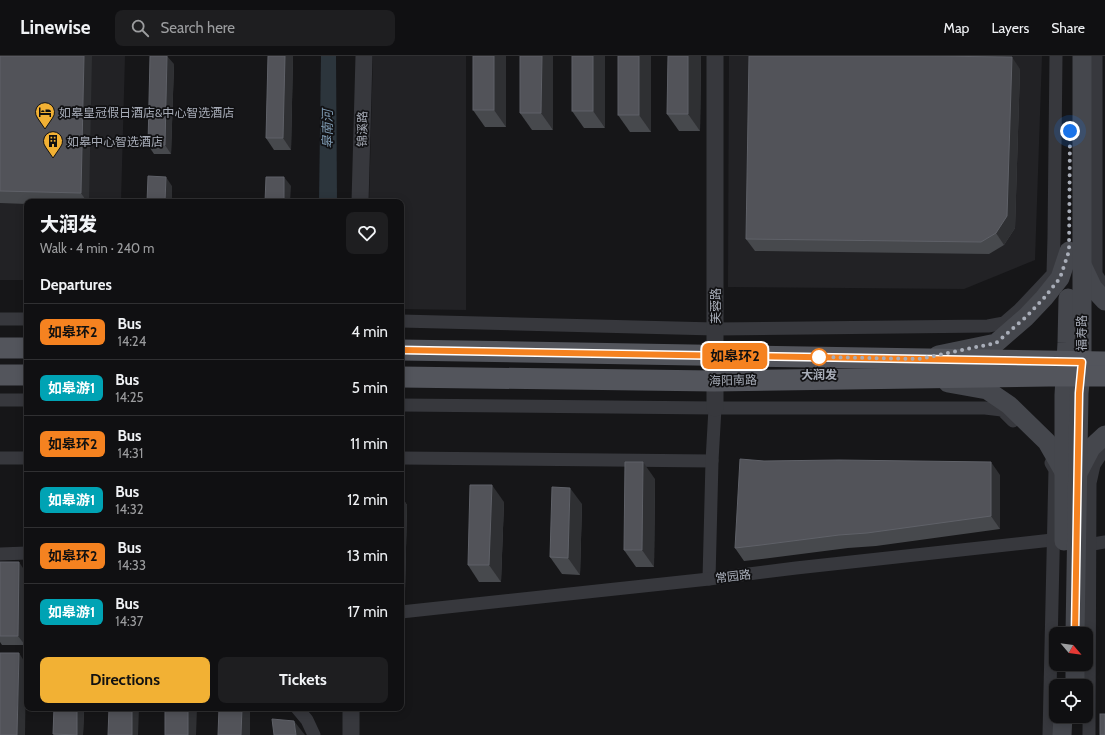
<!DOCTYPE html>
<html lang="en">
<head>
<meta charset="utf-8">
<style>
  body { margin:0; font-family:Cabin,"Noto Sans SC",sans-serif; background:#1e1e20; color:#f1f3f6; height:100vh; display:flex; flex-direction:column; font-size:15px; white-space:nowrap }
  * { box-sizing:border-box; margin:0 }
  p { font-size:13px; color:#9c9d9f }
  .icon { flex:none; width:22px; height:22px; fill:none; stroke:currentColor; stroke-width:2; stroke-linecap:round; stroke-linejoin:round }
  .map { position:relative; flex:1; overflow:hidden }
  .side { position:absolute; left:24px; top:143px; width:380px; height:512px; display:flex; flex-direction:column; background:#101012; border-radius:8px; box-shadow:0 2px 10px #0003,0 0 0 1px #303032 }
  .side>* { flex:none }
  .badge { padding:0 8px; border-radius:6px; font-size:14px; line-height:26px }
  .needle { width:26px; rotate:119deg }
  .tools { position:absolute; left:1049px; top:571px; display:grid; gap:8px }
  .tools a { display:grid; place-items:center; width:44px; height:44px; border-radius:8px; background:#101012; box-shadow:0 2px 10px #0003,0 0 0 1px #303032; font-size:20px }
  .you { position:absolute; width:20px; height:20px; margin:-10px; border:3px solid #fff; border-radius:50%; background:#1a73e8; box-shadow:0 0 0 6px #1a73e833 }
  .map>.badge { position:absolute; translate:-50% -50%; box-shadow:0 0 0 2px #fff }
  h2 { padding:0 16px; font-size:15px; line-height:36px }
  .round { display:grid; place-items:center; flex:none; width:42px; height:42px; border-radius:8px; background:#1e1e20 }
  .summary { display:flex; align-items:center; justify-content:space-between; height:68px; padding:0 16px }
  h1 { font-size:19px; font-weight:800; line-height:30px }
  .primary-button { display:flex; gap:8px; margin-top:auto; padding:8px 16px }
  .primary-button a { flex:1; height:46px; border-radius:8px; background:#f2b134; color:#111; font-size:16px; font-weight:800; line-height:46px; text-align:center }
  .primary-button a+a { background:#1e1e20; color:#f1f3f6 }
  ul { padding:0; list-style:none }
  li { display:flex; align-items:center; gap:12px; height:56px; padding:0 16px; border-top:1px solid #303032 }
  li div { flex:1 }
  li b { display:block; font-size:15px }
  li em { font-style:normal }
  li .badge { min-width:44px; font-weight:700; text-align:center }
  header { display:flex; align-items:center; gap:24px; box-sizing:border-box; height:56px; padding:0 20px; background:#101012; border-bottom:1px solid #303032 }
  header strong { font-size:19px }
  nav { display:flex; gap:22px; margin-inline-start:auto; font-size:14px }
  .search { width:280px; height:36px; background:#1e1e20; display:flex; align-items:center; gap:10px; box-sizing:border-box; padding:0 14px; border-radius:8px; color:#9c9d9f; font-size:15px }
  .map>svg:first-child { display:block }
  .built { fill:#222225 }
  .water { fill:#2c353c }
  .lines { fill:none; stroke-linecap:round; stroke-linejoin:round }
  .minor { stroke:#37383d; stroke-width:13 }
  .tertiary { stroke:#37383d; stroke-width:17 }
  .secondary { stroke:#45474d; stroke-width:19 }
  .primary { stroke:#53555c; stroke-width:21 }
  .wall { fill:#47494d }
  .shaded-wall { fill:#2f3033 }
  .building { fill:#525359; stroke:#5f6168 }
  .line-casing { stroke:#fff; stroke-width:9 }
  .line { stroke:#f58220; stroke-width:6 }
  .walk { stroke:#a8adb8; stroke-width:4; stroke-dasharray:0 7.2 }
  .stop-dot { fill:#fff; stroke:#f58220; stroke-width:2 }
  .labels { text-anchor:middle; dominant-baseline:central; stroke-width:3.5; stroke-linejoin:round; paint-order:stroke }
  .poi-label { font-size:12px; fill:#a8adb8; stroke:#111113; text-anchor:start }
  .street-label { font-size:12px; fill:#a8adb8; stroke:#111113 }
  .stop-label { font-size:12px; font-weight:bold; fill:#a8adb8; stroke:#111113 }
  .water-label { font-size:13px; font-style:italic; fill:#7f9bb3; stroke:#111113 }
</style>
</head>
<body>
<header>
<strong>Linewise</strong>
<div class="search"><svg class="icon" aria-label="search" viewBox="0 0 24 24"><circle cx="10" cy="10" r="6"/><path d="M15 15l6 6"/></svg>Search here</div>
<nav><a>Map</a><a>Layers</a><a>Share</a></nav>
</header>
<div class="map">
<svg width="1105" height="679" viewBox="0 0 1105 679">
  <rect width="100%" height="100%" fill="#161618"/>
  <g class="built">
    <polygon points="0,0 125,0 121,146 27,146 27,224 0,224"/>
    <polygon points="373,0 466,0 466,254 401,253 401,146 369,146"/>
    <polygon points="729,0 1042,0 1035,204 964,233 728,231"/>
  </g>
  <polygon class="water" points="321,0 336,0 337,146 319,146"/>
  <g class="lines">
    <g class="minor">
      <polyline points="1096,0 1096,218 1105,232"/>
      <polyline points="0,263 27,263"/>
      <polyline points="401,265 715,273 988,270 1004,267 1019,254 1053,218 1054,181 1056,0"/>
      <polyline points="0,344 27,344"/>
      <polyline points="401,349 715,352 985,352 1002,354 1013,365"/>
      <polyline points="0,402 27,402"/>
      <polyline points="401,402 712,405"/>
      <polyline points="1082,490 1105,486"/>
      <polyline points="0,498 27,497"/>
      <polyline points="709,523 712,405 715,352"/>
      <polyline points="401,556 709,523 796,512 1061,483"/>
      <polyline points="297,652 307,664 314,679"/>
      <polyline points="1049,679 1055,414 1051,407"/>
      <polyline points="1089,679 1090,427 1094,409 1105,392"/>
    </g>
    <g class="tertiary">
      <polyline points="360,146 364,0"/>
      <polyline points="715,352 715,0"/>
      <polyline points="351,679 351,652"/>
    </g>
    <g class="secondary">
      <polyline points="1083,211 1093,232 1105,245"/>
      <polyline points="938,299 996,287 1026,261 1044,242 1060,222 1069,195"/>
      <polyline points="948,327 987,334 1009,349 1047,386 1063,414"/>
      <polyline points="1079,415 1091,392 1105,379"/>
      <polyline points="1064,485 1064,339 1067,287 1068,242"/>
      <polyline points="1075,578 1079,337 1082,306 1082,0"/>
      <polyline points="1075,630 1075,608"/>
      <polyline points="1062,679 1063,660"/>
    </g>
    <g class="primary">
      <polyline points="0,292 27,292"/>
      <polyline points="401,294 1105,306"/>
      <polyline points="0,319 27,319"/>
      <polyline points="401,321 714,325 1049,320 1105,320"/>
    </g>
  </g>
  <g class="wall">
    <polygon points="0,0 89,146 27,146 27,148 0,147"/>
    <polygon points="268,0 293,0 291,94 274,94 266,82"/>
    <polygon points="473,0 506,0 506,71 485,71 473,54"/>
    <polygon points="520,0 553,74 532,74 520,57"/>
    <polygon points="572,0 605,72 584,72 572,55"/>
    <polygon points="618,0 651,0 651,76 630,76 618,59"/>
    <polygon points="668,0 701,0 700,75 679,75 667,58"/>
    <polygon points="174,8 171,98 154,98 148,89"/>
    <polygon points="1020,13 1015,172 1004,189 989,198 755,195 746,183"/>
    <polygon points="1000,419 1000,473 876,490 848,492 770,502 744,505 735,492"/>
    <polygon points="655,423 654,511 636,511 624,494"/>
    <polygon points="401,440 407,449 405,536 401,536"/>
    <polygon points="504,446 501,526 479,526 468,509"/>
    <polygon points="582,448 580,519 562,518 550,501"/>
    <polygon points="0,506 25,515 25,589 2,589 0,586"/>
    <polygon points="54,652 84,652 83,679 54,679 53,678"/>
  </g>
  <g class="shaded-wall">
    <polygon points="84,0 92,0 89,146 87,146 81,137"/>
    <polygon points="167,0 174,8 171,98 165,89"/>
    <polygon points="285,0 293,0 291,94 283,82"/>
    <polygon points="494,0 506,0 506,71 494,54"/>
    <polygon points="542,0 553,0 553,74 541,57"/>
    <polygon points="593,0 605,0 605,72 593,55"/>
    <polygon points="639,0 651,0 651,76 639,59"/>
    <polygon points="688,0 701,0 700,75 688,58"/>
    <polygon points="1012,1 1020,13 1015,172 1004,189 996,177"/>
    <polygon points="166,121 172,130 172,146 165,146"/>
    <polygon points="284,121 291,130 290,146 284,146"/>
    <polygon points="643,406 655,423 654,511 642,494"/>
    <polygon points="991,406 1000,419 1000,473 991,460"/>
    <polygon points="492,429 504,446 501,526 489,509"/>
    <polygon points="570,432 582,448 580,519 568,502"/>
    <polygon points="401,440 407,449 405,536 401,530"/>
    <polygon points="19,506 25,515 25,589 18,580"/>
    <polygon points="19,597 26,608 25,679 17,679"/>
    <polygon points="77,652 84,652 83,679 77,679"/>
    <polygon points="132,652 139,652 138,679 132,679"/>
    <polygon points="188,652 197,652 196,679 188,679"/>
    <polygon points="242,652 250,652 250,679 241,679"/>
    <polygon points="294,665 305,679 296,679"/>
  </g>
  <g class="building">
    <polygon points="0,0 84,0 81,137 0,135"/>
    <polygon points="150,0 167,0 165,89 148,89"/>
    <polygon points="268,0 285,0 283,82 266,82"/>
    <rect x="473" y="0" width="21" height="54"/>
    <polygon points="520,0 542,0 541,57 520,57"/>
    <rect x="572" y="0" width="21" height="55"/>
    <rect x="618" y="0" width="21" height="59"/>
    <polygon points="668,0 688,0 688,58 667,58"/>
    <polygon points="749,0 925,0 1012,1 1007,160 996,177 981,186 746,183"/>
    <polygon points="148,120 166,121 165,146 147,146"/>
    <polygon points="266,121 284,121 284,146 265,146"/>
    <rect x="26" y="399" width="1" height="64"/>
    <polygon points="740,403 764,405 839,404 991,406 991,460 867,477 839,479 761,489 735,492"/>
    <polygon points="625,406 643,406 642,494 624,494"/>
    <polygon points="470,429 492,429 489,509 468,509"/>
    <polygon points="552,431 570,432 568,502 550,501"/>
    <polygon points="0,506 19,506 18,580 0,580"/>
    <polygon points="0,597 19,597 17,679 0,679"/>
    <polygon points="54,652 77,652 77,679 53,678"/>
    <polygon points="109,652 132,652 132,679 108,679"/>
    <rect x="165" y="652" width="23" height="27"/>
    <polygon points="219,652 242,652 241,679 218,679"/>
    <rect x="1100" y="658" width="5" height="21"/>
    <polygon points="272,663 294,665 296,679 274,679"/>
  </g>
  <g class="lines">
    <g class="line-casing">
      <polyline id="line" points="401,294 1082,306 1079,337 1075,578"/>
    </g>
    <use href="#line" class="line"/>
    <polyline class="walk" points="819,301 919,303 996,287 1026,261 1044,242 1060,222 1069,195 1070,75"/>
  </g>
  <defs>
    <g id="hotel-pin" transform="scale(1)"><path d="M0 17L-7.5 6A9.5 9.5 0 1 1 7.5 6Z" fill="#f2b134" stroke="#111113"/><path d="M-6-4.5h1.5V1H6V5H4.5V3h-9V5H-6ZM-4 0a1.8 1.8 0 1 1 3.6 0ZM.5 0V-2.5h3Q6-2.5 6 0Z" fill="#111"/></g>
    <g id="building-pin" transform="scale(1)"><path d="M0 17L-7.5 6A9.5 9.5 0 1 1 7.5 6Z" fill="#f2b134" stroke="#111113"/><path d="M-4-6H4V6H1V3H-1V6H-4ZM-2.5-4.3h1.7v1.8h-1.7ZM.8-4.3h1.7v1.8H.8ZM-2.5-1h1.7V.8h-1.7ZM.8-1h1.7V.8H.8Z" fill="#111"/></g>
  </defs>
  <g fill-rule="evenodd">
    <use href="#hotel-pin" x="45" y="56"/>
    <use href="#building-pin" x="53" y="85"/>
  </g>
  <circle class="stop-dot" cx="819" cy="301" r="8"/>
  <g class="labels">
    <g class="poi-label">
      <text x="59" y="56">如皋皇冠假日酒店&amp;中心智选酒店</text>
      <text x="67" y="85">如皋中心智选酒店</text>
    </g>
    <g class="street-label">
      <text transform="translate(362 73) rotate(-89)">锦溪路</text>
      <text transform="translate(715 250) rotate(-90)">芙蓉路</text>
      <text transform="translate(1081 277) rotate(-90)">福寿路</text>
      <text transform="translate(733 324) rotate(-1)">海阳南路</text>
      <text transform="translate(733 520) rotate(-7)">常园路</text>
    </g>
    <g class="stop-label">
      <text x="819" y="318">大润发</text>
    </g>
    <g class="water-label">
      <text transform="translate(327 73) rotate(-90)">皋南河</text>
    </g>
  </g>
</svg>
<div class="tools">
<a><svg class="needle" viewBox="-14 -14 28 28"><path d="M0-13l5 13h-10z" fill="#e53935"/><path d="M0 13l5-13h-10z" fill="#9c9d9f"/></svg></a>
<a><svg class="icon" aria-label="locate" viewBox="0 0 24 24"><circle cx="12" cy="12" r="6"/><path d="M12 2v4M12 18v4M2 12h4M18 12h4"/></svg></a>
</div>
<div class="you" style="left:1070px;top:75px"></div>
<b class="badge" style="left:735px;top:300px;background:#f58220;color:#111">如皋环2</b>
<section class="side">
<div class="summary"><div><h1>大润发</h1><p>Walk · 4 min · 240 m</p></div><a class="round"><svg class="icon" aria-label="heart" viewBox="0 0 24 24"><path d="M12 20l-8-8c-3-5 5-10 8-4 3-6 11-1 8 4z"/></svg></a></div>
<h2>Departures</h2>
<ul>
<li><span class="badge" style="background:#f58220;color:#111">如皋环2</span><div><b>Bus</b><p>14:24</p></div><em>4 min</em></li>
<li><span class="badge" style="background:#00a3b4;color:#fff">如皋游1</span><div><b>Bus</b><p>14:25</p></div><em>5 min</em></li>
<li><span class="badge" style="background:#f58220;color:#111">如皋环2</span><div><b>Bus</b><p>14:31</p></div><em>11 min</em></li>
<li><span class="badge" style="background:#00a3b4;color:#fff">如皋游1</span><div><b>Bus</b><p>14:32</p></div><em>12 min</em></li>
<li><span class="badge" style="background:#f58220;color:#111">如皋环2</span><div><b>Bus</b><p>14:33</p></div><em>13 min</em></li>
<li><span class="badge" style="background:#00a3b4;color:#fff">如皋游1</span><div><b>Bus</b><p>14:37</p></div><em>17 min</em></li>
</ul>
<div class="primary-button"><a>Directions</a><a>Tickets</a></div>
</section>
</div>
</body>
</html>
